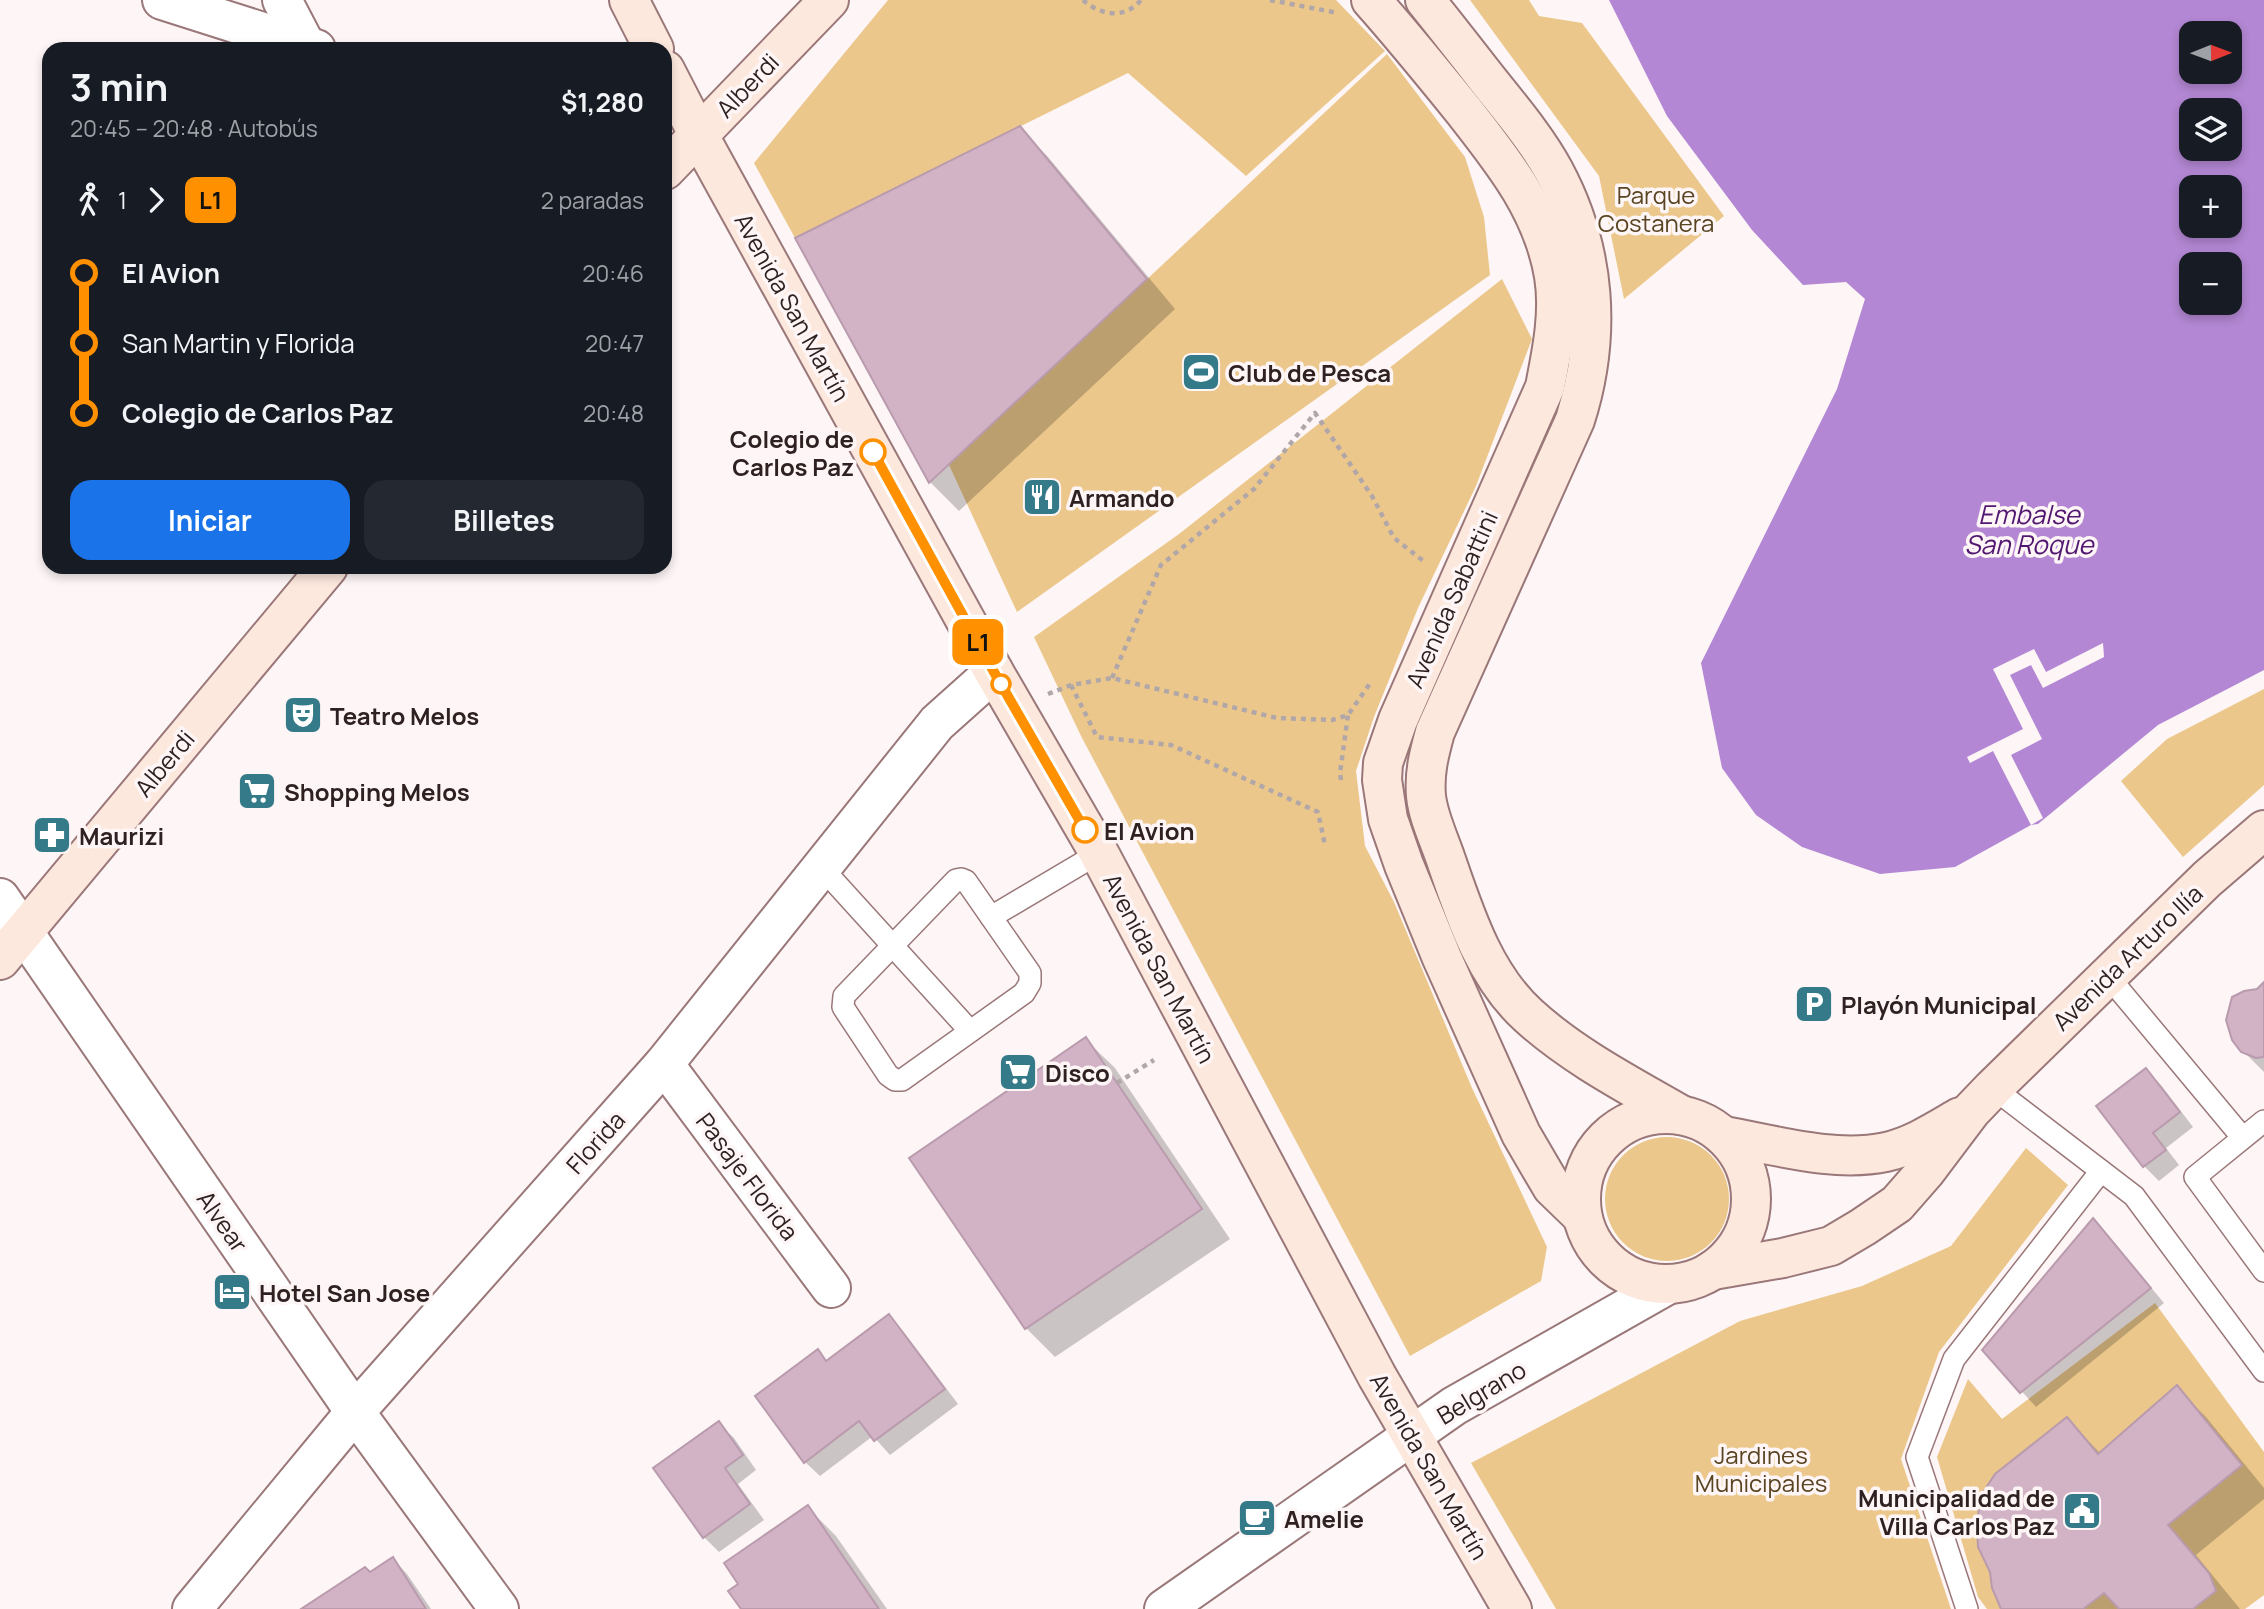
<!DOCTYPE html>
<html lang="es">
<head>
<meta charset="utf-8">
<style>
  body { margin:0; font-family:Manrope,sans-serif; background:#242831; color:#f1f3f6; height:100vh; display:flex; flex-direction:column; font-size:26px; white-space:nowrap }
  * { box-sizing:border-box; margin:0 }
  p { font-size:23px; color:#9ea1a6 }
  .icon { flex:none; width:38px; height:38px; fill:none; stroke:currentColor; stroke-width:2; stroke-linecap:round; stroke-linejoin:round }
  .map { position:relative; flex:1; overflow:hidden }
  .side { position:absolute; left:42px; top:42px; width:630px; height:532px; display:flex; flex-direction:column; background:#171b24; border-radius:21px; box-shadow:0 4px 10px #0003 }
  .side>* { flex:none }
  .badge { padding:0 14px; border-radius:10px; font-size:24px; line-height:46px }
  .needle { width:46px; rotate:89deg }
  .fabs { position:absolute; left:2179px; top:21px; display:grid; gap:14px }
  .fabs a { display:grid; place-items:center; width:63px; height:63px; border-radius:14px; background:#171b24; box-shadow:0 4px 10px #0003; font-size:35px }
  .map>.badge { position:absolute; translate:-50% -50%; box-shadow:0 0 0 4px #fff }
  .legs { display:flex; align-items:center; gap:10px; height:77px; padding:0 28px; font-size:23px }
  .legs p { margin-inline-start:auto }
  .head { display:flex; align-items:center; justify-content:space-between; height:119px; padding:0 28px }
  h1 { font-size:38px; font-weight:700; line-height:52px }
  .button { display:flex; gap:14px; margin-top:auto; padding:14px 28px }
  .button a { flex:1; height:80px; border-radius:21px; background:#1a73e8; color:#fff; font-size:28px; font-weight:700; line-height:80px; text-align:center }
  .button a+a { background:#242831; color:#f1f3f6 }
  ul { padding:0 28px; list-style:none }
  li { display:flex; align-items:center; gap:24px; height:70px; font-size:26px }
  li i { display:grid; place-items:center; width:10px; height:100%; margin:0 9px; background:currentColor }
  li i::after { content:''; width:18px; height:18px; margin:-9px; border:5px solid; border-radius:50%; background:#171b24 }
  li p { margin-inline-start:auto }
  li:first-child i { background:linear-gradient(#0000 50%,currentColor 0) }
  li:last-child i { background:linear-gradient(currentColor 50%,#0000 0) }
  .map>svg:first-child { display:block }
  .green { fill:#ebc78b }
  .water { fill:#b387d3; fill-rule:evenodd }
  .pier { fill:#fef6f6 }
  .shadow { fill:#0003 }
  .building { fill:#d2b3c5; stroke:#b99bad; stroke-width:2 }
  .lines { fill:none; stroke-linecap:round; stroke-linejoin:round }
  .service-casing { stroke:#9a7779; stroke-width:24 }
  .minor-casing { stroke:#9a7779; stroke-width:42 }
  .secondary-casing { stroke:#9a7779; stroke-width:42 }
  .path { stroke:#b1a7a8; stroke-width:4.5; stroke-dasharray:5 5; stroke-linecap:butt }
  .service { stroke:#fff; stroke-width:21 }
  .minor { stroke:#fff; stroke-width:38 }
  .secondary { stroke:#fde8dd; stroke-width:38 }
  .line-1-casing { stroke:#fff; stroke-width:16 }
  .line-1 { stroke:#ff9000; stroke-width:10 }
  .stop-1-dot { fill:#fff; stroke:#ff9000; stroke-width:3.5 }
  .labels { text-anchor:middle; dominant-baseline:central; stroke-width:7; stroke-linejoin:round; paint-order:stroke }
  .street-label { font-size:24px; fill:#2f2122; stroke:#fef6f6 }
  .park-label { font-size:24px; fill:#594421; stroke:#fef6f6 }
  .poi-label { font-size:24px; font-weight:bold; fill:#2f2122; stroke:#fef6f6; text-anchor:start }
  .stop-label { font-size:24px; font-weight:bold; fill:#2f2122; stroke:#fef6f6; text-anchor:end }
  .water-label { font-size:26px; font-style:italic; fill:#511771; stroke:#fef6f6 }
</style>
</head>
<body>
<div class="map">
<svg width="2264" height="1609" viewBox="0 0 2264 1609">
  <rect width="100%" height="100%" fill="#fef6f6"/>
  <g class="green">
    <polygon points="888,0 1336,0 1385,51 1246,176 1128,73 795,238 754,163"/>
    <polygon points="1470,0 1529,0 1539,16 1582,23 1724,216 1624,299 1599,176"/>
    <polygon points="1387,54 1465,157 1484,217 1490,275 1017,612 949,465"/>
    <polygon points="1502,279 1532,339 1476,486 1418,608 1374,717 1356,771 1365,846 1394,902 1472,1088 1547,1247 1541,1281 1410,1356 1081,736 1034,637 1179,534"/>
    <polygon points="2264,689 2264,785 2183,857 2121,781 2167,739"/>
    <circle cx="1667" cy="1199" r="62"/>
    <polygon points="2026,1148 2068,1185 1939,1352 1901,1459 1951,1609 1556,1609 1471,1463 1740,1321 1862,1286 1951,1246"/>
    <polygon points="2155,1303 2264,1452 2264,1595 2245,1609 1987,1609 1978,1597 1937,1457 1968,1379 2002,1419"/>
  </g>
  <path class="water" d="M1609,0H2264V670L2158,725L2038,824L2031,825L1955,867L1880,874L1802,847L1756,815L1722,768L1701,663L1837,389L1865,299L1846,282L1803,285L1752,230L1667,116ZM2191,33H2230V72H2191ZM2191,110H2230V149H2191ZM2191,187H2230V226H2191ZM2191,264H2230V303H2191Z"/>
  <polygon class="pier" points="2103,643 2104,657 2043,688 2031,665 2010,675 2042,739 2011,755 2043,818 2031,825 1993,751 1970,763 1967,757 2023,729 1993,669 2034,649 2046,672"/>
  <g class="shadow">
    <polygon points="1019,128 1048,157 1175,309 959,511 930,482 797,239"/>
    <polygon points="2264,985 2264,1072 2242,1050 2258,991"/>
    <polygon points="1086,1040 1115,1068 1230,1239 1055,1357 1026,1328"/>
    <polygon points="2146,1070 2161,1085 2193,1127 2166,1148 2179,1165 2159,1181 2144,1166 2099,1107"/>
    <polygon points="2107,1235 2164,1303 2036,1407 1984,1350"/>
    <polygon points="889,1316 903,1331 958,1404 890,1455 873,1436 820,1476 805,1462 817,1351 828,1362"/>
    <polygon points="2177,1388 2206,1417 2264,1488 2264,1499 2196,1555 2240,1609 2003,1609 2067,1419 2101,1454"/>
    <polygon points="719,1424 734,1438 756,1470 738,1484 764,1520 719,1552 704,1537"/>
    <polygon points="807,1507 836,1536 887,1609 743,1609 741,1584"/>
    <polygon points="393,1559 407,1574 431,1609 304,1609 370,1574"/>
  </g>
  <g class="building">
    <polygon points="1020,126 1147,279 929,483 795,238"/>
    <polygon points="2264,982 2264,1057 2256,1058 2241,1052 2232,1040 2226,1020 2232,997 2244,991 2257,989"/>
    <polygon points="1086,1037 1202,1209 1025,1329 909,1158"/>
    <polygon points="2146,1068 2180,1112 2153,1133 2166,1150 2143,1167 2096,1106"/>
    <polygon points="2093,1218 2151,1288 2020,1393 1982,1350"/>
    <polygon points="889,1314 945,1389 874,1441 859,1421 804,1463 755,1396 818,1349 826,1361"/>
    <polygon points="2177,1385 2242,1465 2168,1525 2209,1573 2216,1591 2193,1609 2119,1609 2104,1593 2083,1609 2001,1609 1992,1588 1990,1572 1978,1547 1977,1526 1980,1497 1995,1474 2067,1417 2098,1454"/>
    <polygon points="719,1421 743,1455 725,1468 750,1504 703,1538 653,1468"/>
    <polygon points="808,1505 823,1527 879,1609 741,1609 728,1591 738,1584 724,1563"/>
    <polygon points="393,1557 426,1609 301,1609 365,1567 370,1572"/>
  </g>
  <g class="lines">
    <g class="service-casing">
      <g id="service">
        <polyline points="822,868 970,1031"/>
        <polygon points="961,879 966,881 1030,973 1030,983 1024,993 902,1080 895,1080 888,1075 843,1007 844,996 956,880"/>
        <polyline points="991,917 1099,853"/>
        <polyline points="2107,975 2242,1137"/>
        <polyline points="1993,1088 2134,1196 2264,1371"/>
        <polyline points="2264,1121 2195,1177 2264,1271"/>
        <polyline points="1967,1609 1917,1457 1954,1359 2101,1171"/>
      </g>
    </g>
    <g class="minor-casing">
      <g id="minor">
        <polyline points="162,0 316,49"/>
        <polyline points="282,0 306,46"/>
        <polyline points="0,898 355,1412 499,1609"/>
        <polyline points="664,1064 831,1288"/>
        <polyline points="192,1609 355,1412 664,1064 937,723 994,672"/>
        <polyline points="1164,1609 1454,1406 1669,1284"/>
      </g>
    </g>
    <g class="secondary-casing">
      <g id="secondary">
        <polyline points="629,0 654,49"/>
        <path d="M1371,0C1403,36 1433,73 1463,110C1503,161 1543,210 1554,276C1560,313 1552,351 1545,387L1398,720L1383,763L1382,780L1388,819L1404,865L1442,958L1521,1134L1552,1187L1582,1216"/>
        <path d="M1425,0C1446,26 1467,53 1488,80C1511,109 1536,138 1554,171C1596,249 1602,336 1575,420L1435,732C1429,754 1424,773 1426,796C1428,816 1438,837 1445,857C1464,912 1484,976 1529,1016C1573,1056 1629,1085 1681,1115"/>
        <polyline points="665,70 699,136 994,672 1099,853 1377,1376 1512,1609"/>
        <polyline points="665,170 829,0"/>
        <polyline points="0,960 328,567"/>
        <circle cx="1666" cy="1199" r="85"/>
        <path d="M1724,1136C1776,1145 1834,1163 1886,1152C1913,1146 1936,1131 1960,1117"/>
        <polyline points="1713,1270 1783,1258 1831,1246 1863,1227 1897,1204 1925,1172 1971,1111 1993,1088 2207,879 2264,830"/>
      </g>
    </g>
    <g class="path">
      <path d="M1083,0C1100,15 1124,20 1141,0"/>
      <polyline points="1270,0 1338,13"/>
      <polyline points="1112,678 1161,565 1254,489 1315,413 1372,496 1394,538 1426,563"/>
      <polyline points="1071,685 1097,737 1171,745 1318,812 1325,845"/>
      <polyline points="1048,694 1071,685 1112,678 1277,718 1332,720 1348,715 1371,682"/>
      <polyline points="1341,780 1340,773 1348,715"/>
      <polyline points="1117,1083 1154,1060"/>
    </g>
    <use href="#service" class="service"/>
    <use href="#minor" class="minor"/>
    <use href="#secondary" class="secondary"/>
  </g>
  <g class="lines">
    <g class="line-1-casing">
      <polyline id="line-1" points="873,452 994,672 1085,830"/>
    </g>
    <use href="#line-1" class="line-1"/>
  </g>
  <defs>
    <g id="stadium-square" transform="scale(2.0125)"><rect x="-9" y="-9" width="18" height="18" rx="4" fill="#357a88" stroke="#fef6f6"/><path d="M0-5a6.5 5 0 1 0 0 10a6.5 5 0 1 0 0-10ZM-3.5-1.8h7v3.6h-7Z" fill="#fff"/></g>
    <g id="restaurant-square" transform="scale(2.0125)"><rect x="-9" y="-9" width="18" height="18" rx="4" fill="#357a88" stroke="#fef6f6"/><path d="M-5-6h1v4h1v-4h1v4h1v-4h1v5L-1.5 .5V6h-2V.5L-5-1ZM5-6V6H3V1.5H1.5Q1.5-4 5-6Z" fill="#fff"/></g>
    <g id="theatre-square" transform="scale(2.0125)"><rect x="-9" y="-9" width="18" height="18" rx="4" fill="#357a88" stroke="#fef6f6"/><path d="M-5-5.5Q0-4 5-5.5V0Q5 5 0 6Q-5 5-5 0ZM-3.3-2.5H-1v1.5H-3.3ZM1-2.5H3.3v1.5H1ZM-2.8 1Q0 5.5 2.8 1Z" fill="#fff"/></g>
    <g id="supermarket-square" transform="scale(2.0125)"><rect x="-9" y="-9" width="18" height="18" rx="4" fill="#357a88" stroke="#fef6f6"/><path d="M-6-5.5h2.5l.6 2H6L4.5 2H-2.5L-4.4-4H-6ZM-1.5 3.2a1.3 1.3 0 1 0 .1 0ZM3 3.2a1.3 1.3 0 1 0 .1 0Z" fill="#fff"/></g>
    <g id="pharmacy-square" transform="scale(2.0125)"><rect x="-9" y="-9" width="18" height="18" rx="4" fill="#357a88" stroke="#fef6f6"/><path d="M-2-6h4v4h4v4h-4v4h-4v-4h-4v-4h4Z" fill="#fff"/></g>
    <g id="parking-square" transform="scale(2.0125)"><rect x="-9" y="-9" width="18" height="18" rx="4" fill="#357a88" stroke="#fef6f6"/><path d="M-3.5-5.5H1a3.5 3.5 0 0 1 0 7H-1V5.5H-3.5ZM-1-3.4V-.6H.8a1.4 1.4 0 0 0 0-2.8Z" fill="#fff"/></g>
    <g id="hotel-square" transform="scale(2.0125)"><rect x="-9" y="-9" width="18" height="18" rx="4" fill="#357a88" stroke="#fef6f6"/><path d="M-6-4.5h1.5V1H6V5H4.5V3h-9V5H-6ZM-4 0a1.8 1.8 0 1 1 3.6 0ZM.5 0V-2.5h3Q6-2.5 6 0Z" fill="#fff"/></g>
    <g id="civic-square" transform="scale(2.0125)"><rect x="-9" y="-9" width="18" height="18" rx="4" fill="#357a88" stroke="#fef6f6"/><path d="M-.6-6.5H3V-4.5H.6V-3L4-1V1h2V6H-6V1h2V-1L-.6-3ZM-1.2 2.5V6h2.4V2.5Z" fill="#fff"/></g>
    <g id="cafe-square" transform="scale(2.0125)"><rect x="-9" y="-9" width="18" height="18" rx="4" fill="#357a88" stroke="#fef6f6"/><path d="M-5.5-4.5H6V0H3Q3 3.5 0 3.5H-2.5Q-5.5 3.5-5.5 0ZM3-3.2v2h1.7v-2ZM-6 4.5H4V6H-6Z" fill="#fff"/></g>
  </defs>
  <g fill-rule="evenodd">
    <use href="#stadium-square" x="1201" y="372"/>
    <use href="#restaurant-square" x="1042" y="497"/>
    <use href="#theatre-square" x="303" y="715"/>
    <use href="#supermarket-square" x="257" y="791"/>
    <use href="#pharmacy-square" x="52" y="835"/>
    <use href="#parking-square" x="1814" y="1004"/>
    <use href="#supermarket-square" x="1018" y="1072"/>
    <use href="#hotel-square" x="232" y="1292"/>
    <use href="#civic-square" x="2082" y="1511"/>
    <use href="#cafe-square" x="1257" y="1518"/>
  </g>
  <g class="stop-1-dot">
    <circle cx="873" cy="452" r="12"/>
    <circle cx="1001" cy="684" r="9"/>
    <circle cx="1085" cy="830" r="12"/>
  </g>
  <g class="labels">
    <g class="street-label">
      <text transform="translate(747 85) rotate(-46)">Alberdi</text>
      <text transform="translate(793 307) rotate(61)">Avenida San Martín</text>
      <text transform="translate(1451 599) rotate(-66)">Avenida Sabattini</text>
      <text transform="translate(164 763) rotate(-50)">Alberdi</text>
      <text transform="translate(2127 957) rotate(-44)">Avenida Arturo Ilía</text>
      <text transform="translate(1160 968) rotate(62)">Avenida San Martín</text>
      <text transform="translate(595 1142) rotate(-48)">Florida</text>
      <text transform="translate(748 1176) rotate(53)">Pasaje Florida</text>
      <text transform="translate(223 1221) rotate(55)">Alvear</text>
      <text transform="translate(1481 1392) rotate(-31)">Belgrano</text>
      <text transform="translate(1430 1466) rotate(60)">Avenida San Martín</text>
    </g>
    <g class="park-label">
      <text x="1656" y="194">Parque<tspan x="1656" dy="28">Costanera</tspan></text>
      <text x="1761" y="1454">Jardines<tspan x="1761" dy="28">Municipales</tspan></text>
    </g>
    <g class="poi-label">
      <text x="1228" y="372">Club de Pesca</text>
      <text x="1069" y="497">Armando</text>
      <text x="330" y="715">Teatro Melos</text>
      <text x="284" y="791">Shopping Melos</text>
      <text x="79" y="835">Maurizi</text>
      <text x="1841" y="1004">Playón Municipal</text>
      <text x="1045" y="1072">Disco</text>
      <text x="259" y="1292">Hotel San Jose</text>
      <text x="2055" y="1497" text-anchor="end">Municipalidad de<tspan x="2055" dy="28">Villa Carlos Paz</tspan></text>
      <text x="1284" y="1518">Amelie</text>
    </g>
    <g class="stop-label">
      <text x="854" y="438">Colegio de<tspan x="854" dy="28">Carlos Paz</tspan></text>
      <text x="1104" y="830" text-anchor="start">El Avion</text>
    </g>
    <g class="water-label">
      <text x="2029" y="514">Embalse<tspan x="2029" dy="30">San Roque</tspan></text>
    </g>
  </g>
</svg>
<div class="fabs">
<a><svg class="needle" viewBox="-14 -14 28 28"><path d="M0-13l5 13h-10z" fill="#e53935"/><path d="M0 13l5-13h-10z" fill="#9ea1a6"/></svg></a>
<a><svg class="icon" aria-label="layers" viewBox="0 0 24 24"><path d="M12 4l9 5-9 5-9-5zM3 14l9 5 9-5"/></svg></a>
<a>+</a>
<a>−</a>
</div>
<b class="badge" style="left:978px;top:642px;background:#ff9000;color:#111">L1</b>
<section class="side">
<div class="head"><div><h1>3 min</h1><p>20:45 – 20:48 · Autobús</p></div><b>$1,280</b></div>
<div class="legs"><svg class="icon" aria-label="walk" viewBox="0 0 24 24"><circle cx="13" cy="4" r="2"/><path d="M13 8l-2 6 4 7M11 14l-3 7M7 12l3-4h3l4 4"/></svg>1<svg class="icon" aria-label="forward" viewBox="0 0 24 24"><path d="M9 5l7 7-7 7"/></svg><b class="badge" style="background:#ff9000;color:#111">L1</b><p>2 paradas</p></div>
<ul>
<li><i style="color:#ff9000"></i><b>El Avion</b><p>20:46</p></li>
<li><i style="color:#ff9000"></i><span>San Martin y Florida</span><p>20:47</p></li>
<li><i style="color:#ff9000"></i><b>Colegio de Carlos Paz</b><p>20:48</p></li>
</ul>
<div class="button"><a>Iniciar</a><a>Billetes</a></div>
</section>
</div>
</body>
</html>
